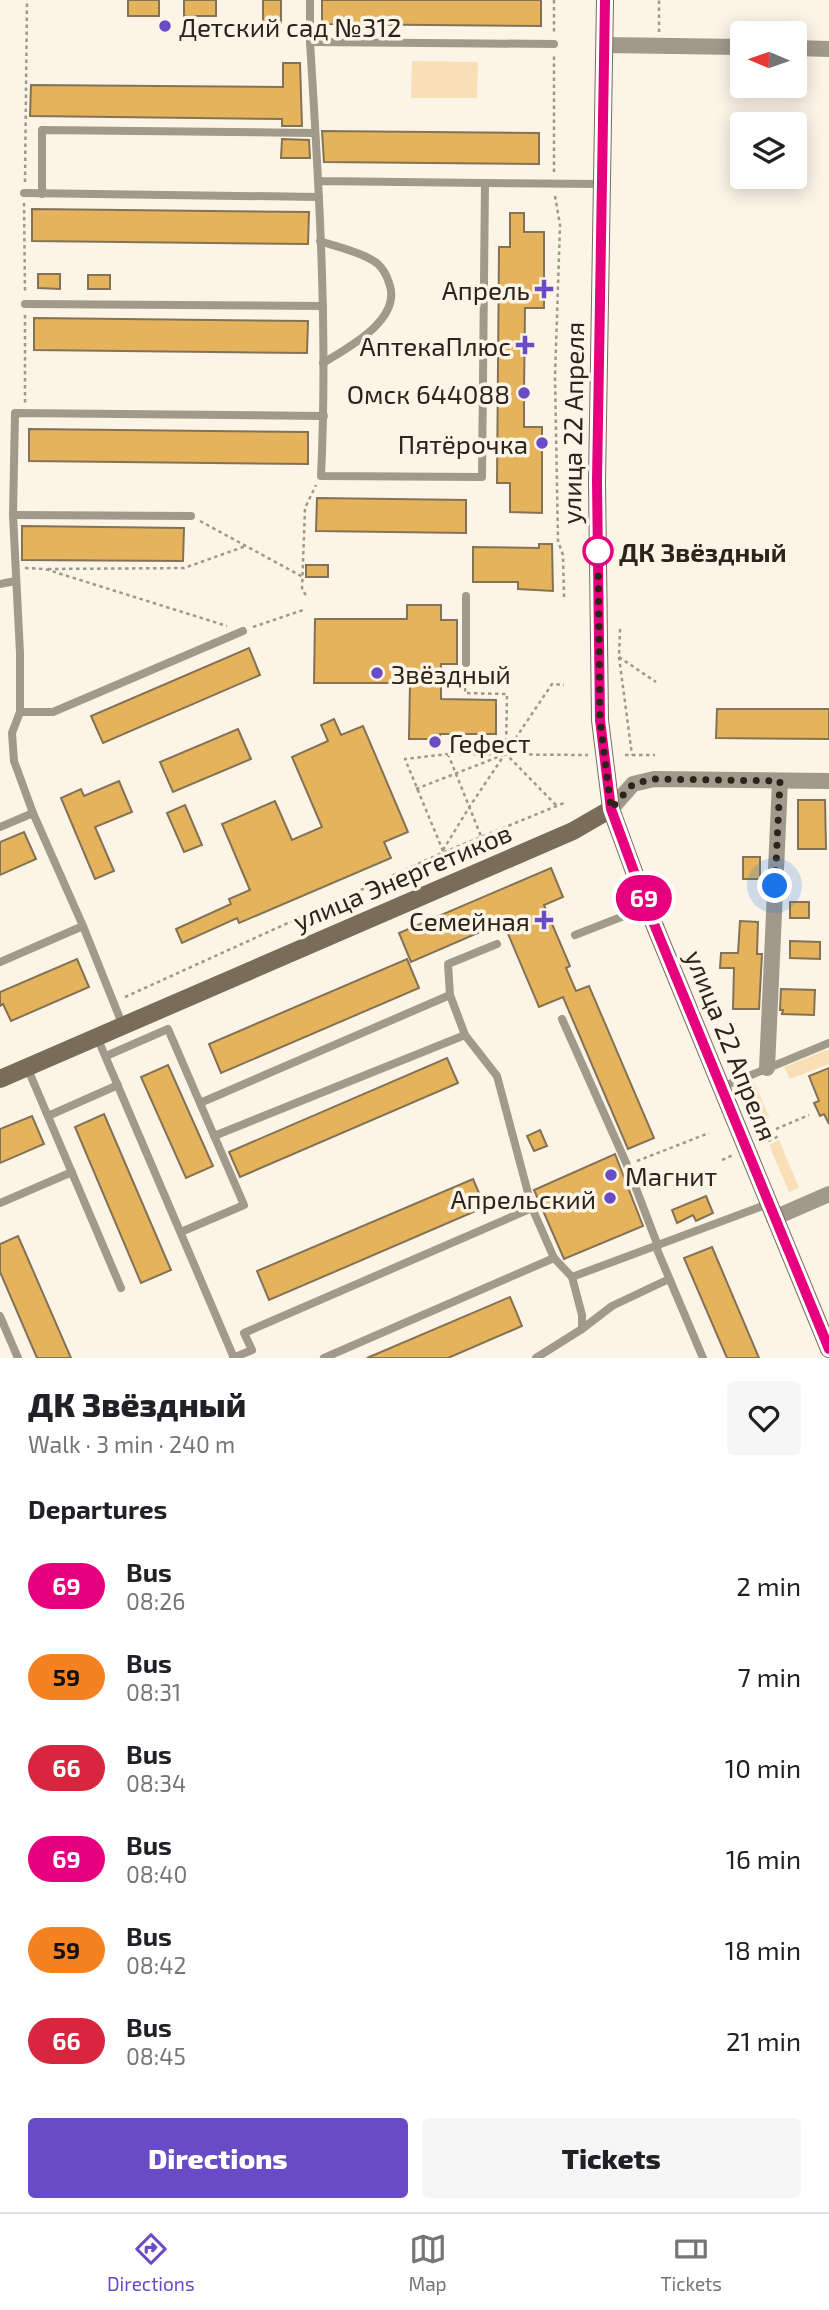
<!DOCTYPE html>
<html lang="en">
<head>
<meta charset="utf-8">
<style>
  body { margin:0; font-family:"Exo 2",sans-serif; background:#f6f6f6; color:#202124; height:100vh; display:flex; flex-direction:column; font-size:26px; white-space:nowrap }
  * { box-sizing:border-box; margin:0 }
  p { font-size:23px; color:#757577 }
  .icon { flex:none; width:38px; height:38px; fill:none; stroke:currentColor; stroke-width:2; stroke-linecap:round; stroke-linejoin:round }
  .map { position:relative; height:1358px; overflow:hidden }
  .panel { display:flex; flex-direction:column; background:#fff; flex:1 }
  .panel>* { flex:none }
  .badge { padding:0 14px; border-radius:23px; font-size:24px; line-height:46px }
  .needle { width:46px; rotate:272deg }
  .tools { position:absolute; left:730px; top:21px; display:grid; gap:14px }
  .tools a { display:grid; place-items:center; width:77px; height:77px; border-radius:7px; background:#fff; box-shadow:0 4px 18px #0003; font-size:35px }
  .you { position:absolute; width:35px; height:35px; margin:-18px; border:5px solid #fff; border-radius:50%; background:#1a73e8; box-shadow:0 0 0 10px #1a73e833 }
  .map>.badge { position:absolute; translate:-50% -50%; box-shadow:0 0 0 4px #fff }
  h2 { padding:0 28px; font-size:26px; line-height:63px }
  .round { display:grid; place-items:center; flex:none; width:74px; height:74px; border-radius:7px; background:#f6f6f6 }
  .summary { display:flex; align-items:center; justify-content:space-between; height:119px; padding:0 28px }
  h1 { font-size:33px; font-weight:800; line-height:52px }
  .cta { display:flex; gap:14px; margin-top:auto; padding:14px 28px }
  .cta a { flex:1; height:80px; border-radius:7px; background:#694cc5; color:#fff; font-size:28px; font-weight:800; line-height:80px; text-align:center }
  .cta a+a { background:#f6f6f6; color:#202124 }
  ul { padding:0; list-style:none }
  li { display:flex; align-items:center; gap:21px; height:91px; padding:0 28px }
  li div { flex:1 }
  li b { display:block; font-size:26px }
  li em { font-style:normal }
  li .badge { min-width:77px; font-weight:700; text-align:center }
  .tab-bar { display:flex; justify-content:space-around; align-items:center; height:98px; border-top:2px solid #e0e0e0; background:#fff; font-size:19px; color:#757577 }
  .tab-bar a { display:grid; justify-items:center; gap:4px }
  .tab-bar .on { color:#694cc5 }
  .map>svg:first-child { display:block }
  .green { fill:#f9dfb6 }
  .building { fill:#e4b35c; stroke:#847255; stroke-width:2 }
  .lines { fill:none; stroke-linecap:round; stroke-linejoin:round }
  .path { stroke:#9f988b; stroke-width:2.5; stroke-dasharray:3.5 3.5; stroke-linecap:butt }
  .service { stroke:#a1998b; stroke-width:8 }
  .minor { stroke:#a1998b; stroke-width:16 }
  .secondary { stroke:#796d5a; stroke-width:18 }
  .line-casing { stroke:#fff; stroke-width:16 }
  .line { stroke:#e6007e; stroke-width:10 }
  .walk { stroke:#2b2418; stroke-width:7; stroke-dasharray:0 12.6 }
  .poi-dot { fill:#694cc5; stroke:#fcf4e7; stroke-width:2.5 }
  .stop-dot { fill:#fff; stroke:#e6007e; stroke-width:3.5 }
  .labels { text-anchor:middle; dominant-baseline:central; stroke-width:7; stroke-linejoin:round; paint-order:stroke }
  .poi-label { font-size:26px; fill:#2b2418; stroke:#fcf4e7; text-anchor:end }
  .street-label { font-size:26px; fill:#2b2418; stroke:#fcf4e7 }
  .stop-label { font-size:26px; font-weight:bold; fill:#2b2418; stroke:#fcf4e7; text-anchor:start }
</style>
</head>
<body>
<div class="map">
<svg width="829" height="1358" viewBox="0 0 829 1358">
  <rect width="100%" height="100%" fill="#fcf4e7"/>
  <g class="green">
    <polygon points="412,61 478,62 477,98 411,98"/>
    <polygon points="829,1049 829,1064 790,1079 784,1067"/>
    <polygon points="754,1082 769,1117 761,1121 756,1118 747,1093"/>
    <polygon points="779,1140 799,1188 789,1192 769,1145"/>
  </g>
  <g class="building">
    <rect x="128" y="0" width="31" height="16"/>
    <rect x="184" y="0" width="32" height="16"/>
    <rect x="263" y="0" width="18" height="23"/>
    <polygon points="322,0 541,0 541,26 322,24"/>
    <polygon points="283,63 300,63 302,126 282,126 282,119 30,116 31,85 283,87"/>
    <polygon points="322,131 539,133 539,164 324,162"/>
    <polygon points="282,139 309,140 310,158 281,158"/>
    <polygon points="32,209 309,212 308,244 32,241"/>
    <polygon points="510,213 524,213 524,232 544,232 544,308 525,308 524,393 524,427 542,427 542,513 510,512 510,483 497,483 499,247 510,247"/>
    <polygon points="38,274 60,274 60,289 38,288"/>
    <rect x="88" y="275" width="22" height="14"/>
    <polygon points="34,318 308,321 307,353 34,350"/>
    <polygon points="29,429 308,432 308,464 29,461"/>
    <polygon points="317,498 466,500 466,533 316,531"/>
    <polygon points="22,526 184,528 183,561 22,560"/>
    <polygon points="539,544 552,544 553,591 518,589 518,582 473,582 473,547 539,548"/>
    <rect x="306" y="565" width="22" height="12"/>
    <polygon points="407,605 441,605 441,620 457,620 457,664 441,664 441,699 496,700 496,734 440,734 440,739 409,739 410,683 314,683 315,619 407,619"/>
    <polygon points="249,648 260,675 103,743 91,716"/>
    <polygon points="717,709 829,709 829,739 716,738"/>
    <polygon points="334,719 341,735 363,726 408,832 384,842 391,858 239,923 237,918 182,943 176,929 231,904 229,899 250,890 222,824 275,801 292,840 322,827 292,757 328,741 321,725"/>
    <polygon points="238,729 251,759 173,792 160,762"/>
    <polygon points="119,781 132,812 95,827 114,871 95,879 61,798 81,789 84,796"/>
    <polygon points="798,800 825,800 826,849 798,849"/>
    <polygon points="185,805 202,845 184,852 167,813"/>
    <polygon points="24,832 36,859 0,875 0,842"/>
    <rect x="743" y="857" width="17" height="22"/>
    <polygon points="551,868 563,897 544,905 570,966 566,968 576,991 589,986 654,1138 628,1149 563,997 539,1007 503,922 411,962 399,933"/>
    <rect x="790" y="902" width="19" height="16"/>
    <polygon points="740,921 758,922 757,954 762,954 759,1009 733,1009 734,968 720,968 721,953 738,953"/>
    <polygon points="790,941 820,942 820,959 790,958"/>
    <polygon points="77,959 89,987 11,1021 3,1004 0,1006 0,992"/>
    <polygon points="407,959 419,988 221,1073 209,1044"/>
    <polygon points="781,989 815,990 814,1015 782,1014 783,1010 780,1010"/>
    <polygon points="447,1058 458,1083 240,1177 229,1152"/>
    <polygon points="168,1065 213,1166 186,1178 141,1077"/>
    <polygon points="829,1068 829,1124 824,1114 820,1116 814,1103 819,1101 809,1076"/>
    <polygon points="104,1114 171,1270 141,1283 75,1127"/>
    <polygon points="32,1116 44,1144 0,1163 0,1129"/>
    <polygon points="540,1130 547,1146 534,1151 527,1136"/>
    <polygon points="615,1154 643,1226 564,1259 534,1190"/>
    <polygon points="473,1179 485,1207 269,1300 257,1271"/>
    <polygon points="706,1196 713,1213 696,1221 693,1215 677,1223 672,1210"/>
    <polygon points="18,1236 71,1358 37,1358 0,1272 0,1244"/>
    <polygon points="712,1247 759,1358 727,1358 684,1258"/>
    <polygon points="510,1297 522,1326 448,1358 367,1358"/>
  </g>
  <g class="lines">
    <g class="path">
      <polyline points="554,0 554,32"/>
      <polyline points="659,32 659,0"/>
      <polyline points="554,172 554,56"/>
      <polyline points="25,182 27,0"/>
      <polyline points="555,196 560,225 555,377 558,541 563,555 564,597"/>
      <polyline points="24,203 25,294"/>
      <polyline points="25,315 25,403"/>
      <polyline points="200,521 303,577"/>
      <polyline points="25,568 45,569 227,626"/>
      <polyline points="48,569 184,568 246,546"/>
      <polyline points="306,595 302,590 305,508 316,485"/>
      <polyline points="253,627 306,609"/>
      <polyline points="620,629 619,657 632,755"/>
      <polyline points="619,657 656,682"/>
      <polyline points="465,674 465,693 507,694 506,754 556,805"/>
      <polyline points="448,754 481,836"/>
      <polyline points="625,755 655,755"/>
      <polyline points="416,789 503,755"/>
      <polyline points="443,850 470,806 552,684 564,685"/>
      <polyline points="443,851 405,759 448,754 588,755"/>
      <polyline points="125,997 442,853 564,803"/>
      <polyline points="776,1129 809,1115"/>
      <polyline points="768,1141 779,1136"/>
      <polyline points="722,1160 733,1155"/>
      <polyline points="637,1161 709,1133"/>
    </g>
    <g class="service">
      <path d="M310,0V42C319,186 328,331 321,476L482,477L485,183L318,181"/>
      <polyline points="310,42 554,44"/>
      <polyline points="485,183 602,184"/>
      <polyline points="24,193 319,197"/>
      <polyline points="42,194 42,130 314,133"/>
      <path d="M320,241C337,247 357,251 372,260C382,265 387,275 390,286C400,321 347,348 323,363"/>
      <polyline points="25,304 323,306"/>
      <polyline points="13,515 191,516"/>
      <polyline points="0,584 15,581"/>
      <polyline points="466,663 466,596"/>
      <polyline points="20,712 53,712 243,631"/>
      <polyline points="0,827 33,813"/>
      <polyline points="575,935 647,907"/>
      <polyline points="0,962 83,926"/>
      <polyline points="562,1019 627,1165 658,1246"/>
      <polyline points="123,1026 83,926 33,813 14,761 12,733 20,712 20,653 13,515 15,413 324,416"/>
      <polyline points="465,1035 497,1076 532,1208 554,1258 572,1277 582,1315 582,1329 536,1358"/>
      <polyline points="97,1037 234,1358"/>
      <polyline points="106,1056 168,1029 244,1205 181,1232"/>
      <polyline points="27,1067 121,1288"/>
      <polyline points="722,1087 829,1043"/>
      <polyline points="200,1103 450,995"/>
      <polyline points="48,1116 118,1085"/>
      <polyline points="214,1136 465,1035 450,995 448,964 497,944"/>
      <polyline points="0,1203 72,1172"/>
      <polyline points="656,1247 703,1358"/>
      <polyline points="572,1277 768,1204"/>
      <polyline points="0,1316 18,1358"/>
      <polyline points="582,1329 612,1306 669,1279"/>
      <polyline points="233,1358 252,1350 244,1333 532,1208"/>
      <polyline points="324,1358 554,1258"/>
    </g>
    <g class="minor">
      <polyline points="604,45 742,47"/>
      <polyline points="794,48 829,49"/>
      <polyline points="611,809 633,784 654,779 829,781"/>
      <polyline points="767,1068 780,781"/>
      <polyline points="774,1218 829,1194"/>
    </g>
    <g class="secondary">
      <polyline points="605,0 597,481 600,720 611,809 647,907 829,1349"/>
      <polyline points="0,1079 573,831 611,809"/>
    </g>
  </g>
  <g class="lines">
    <g class="line-casing">
      <polyline id="line" points="605,0 597,481 600,720 611,809 647,907 829,1349"/>
    </g>
    <use href="#line" class="line"/>
    <polyline class="walk" points="598,551 600,720 611,809 633,784 654,779 780,781 775,886"/>
  </g>
  <g class="poi-dot">
    <circle cx="165" cy="26" r="7"/>
    <path d="M540.5 278.5h7v7h7v7h-7v7h-7v-7h-7v-7h7z"/>
    <path d="M521.5 334.5h7v7h7v7h-7v7h-7v-7h-7v-7h7z"/>
    <circle cx="524" cy="393" r="7"/>
    <circle cx="542" cy="443" r="7"/>
    <circle cx="377" cy="673" r="7"/>
    <circle cx="435" cy="742" r="7"/>
    <path d="M540.5 909.5h7v7h7v7h-7v7h-7v-7h-7v-7h7z"/>
    <circle cx="611" cy="1175" r="7"/>
    <circle cx="610" cy="1198" r="7"/>
  </g>
  <circle class="stop-dot" cx="598" cy="551" r="14"/>
  <g class="labels">
    <g class="poi-label">
      <text x="179" y="26" text-anchor="start">Детский сад №312</text>
      <text x="530" y="289">Апрель</text>
      <text x="511" y="345">АптекаПлюс</text>
      <text x="510" y="393">Омск 644088</text>
      <text x="528" y="443">Пятёрочка</text>
      <text x="391" y="673" text-anchor="start">Звёздный</text>
      <text x="449" y="742" text-anchor="start">Гефест</text>
      <text x="530" y="920">Семейная</text>
      <text x="625" y="1175" text-anchor="start">Магнит</text>
      <text x="596" y="1198">Апрельский</text>
    </g>
    <g class="street-label">
      <text transform="translate(572 423) rotate(-89)">улица 22 Апреля</text>
      <text transform="translate(402 876) rotate(-23)">улица Энергетиков</text>
      <text transform="translate(732 1045) rotate(68)">улица 22 Апреля</text>
    </g>
    <g class="stop-label">
      <text x="619" y="551">ДК Звёздный</text>
    </g>
  </g>
</svg>
<div class="tools">
<a><svg class="needle" viewBox="-14 -14 28 28"><path d="M0-13l5 13h-10z" fill="#e53935"/><path d="M0 13l5-13h-10z" fill="#757577"/></svg></a>
<a><svg class="icon" aria-label="layers" viewBox="0 0 24 24"><path d="M12 4l9 5-9 5-9-5zM3 14l9 5 9-5"/></svg></a>
</div>
<div class="you" style="left:775px;top:886px"></div>
<b class="badge" style="left:644px;top:898px;background:#e6007e;color:#fff">69</b>
</div>
<section class="panel">
<div class="summary"><div><h1>ДК Звёздный</h1><p>Walk · 3 min · 240 m</p></div><a class="round"><svg class="icon" aria-label="heart" viewBox="0 0 24 24"><path d="M12 20l-8-8c-3-5 5-10 8-4 3-6 11-1 8 4z"/></svg></a></div>
<h2>Departures</h2>
<ul>
<li><span class="badge" style="background:#e6007e;color:#fff">69</span><div><b>Bus</b><p>08:26</p></div><em>2 min</em></li>
<li><span class="badge" style="background:#f58220;color:#111">59</span><div><b>Bus</b><p>08:31</p></div><em>7 min</em></li>
<li><span class="badge" style="background:#d7263d;color:#fff">66</span><div><b>Bus</b><p>08:34</p></div><em>10 min</em></li>
<li><span class="badge" style="background:#e6007e;color:#fff">69</span><div><b>Bus</b><p>08:40</p></div><em>16 min</em></li>
<li><span class="badge" style="background:#f58220;color:#111">59</span><div><b>Bus</b><p>08:42</p></div><em>18 min</em></li>
<li><span class="badge" style="background:#d7263d;color:#fff">66</span><div><b>Bus</b><p>08:45</p></div><em>21 min</em></li>
</ul>
<div class="cta"><a>Directions</a><a>Tickets</a></div>
</section>
<nav class="tab-bar">
<a class="on"><svg class="icon" aria-label="directions" viewBox="0 0 24 24"><path d="M12 3l9 9-9 9-9-9zM9 14v-3h6M13 9l2 2-2 2"/></svg>Directions</a>
<a><svg class="icon" aria-label="map" viewBox="0 0 24 24"><path d="M3 6l6-2 6 2 6-2v14l-6 2-6-2-6 2zM9 4v14M15 6v14"/></svg>Map</a>
<a><svg class="icon" aria-label="tickets" viewBox="0 0 24 24"><path d="M3 7h18v10H3zM15 7v10"/></svg>Tickets</a>
</nav>
</body>
</html>
